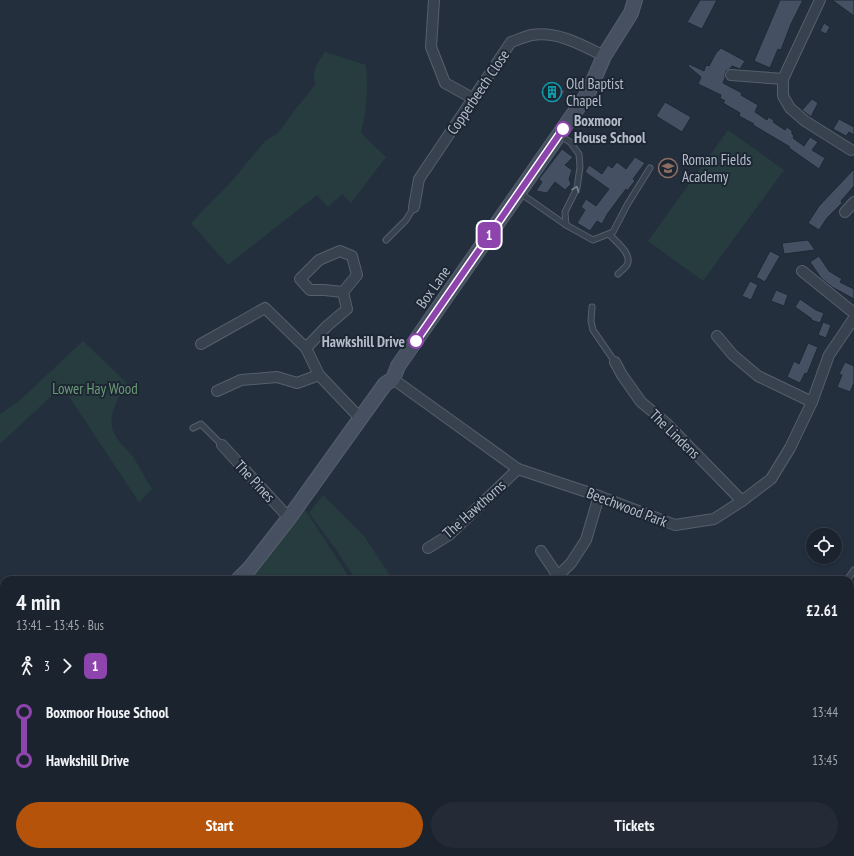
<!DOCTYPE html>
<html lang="en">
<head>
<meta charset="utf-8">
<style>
  body { margin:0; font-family:"PT Sans Narrow",sans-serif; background:#242b36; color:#f1f3f6; height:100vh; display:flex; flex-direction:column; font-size:15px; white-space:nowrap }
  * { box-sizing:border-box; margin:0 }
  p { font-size:13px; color:#a0a4aa }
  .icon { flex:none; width:22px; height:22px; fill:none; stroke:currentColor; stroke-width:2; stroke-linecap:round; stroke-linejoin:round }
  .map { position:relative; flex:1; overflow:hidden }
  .sheet { position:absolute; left:0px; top:576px; width:854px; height:280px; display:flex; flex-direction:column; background:#1b232e; border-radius:12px 12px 0 0; box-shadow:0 2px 6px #0003,0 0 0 1px #39404a }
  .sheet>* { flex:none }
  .badge { padding:0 8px; border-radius:6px; font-size:14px; line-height:26px }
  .controls { position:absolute; left:806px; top:528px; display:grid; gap:8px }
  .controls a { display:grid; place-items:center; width:36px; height:36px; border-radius:50%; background:#1b232e; box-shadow:0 2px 6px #0003,0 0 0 1px #39404a; font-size:20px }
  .map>.badge { position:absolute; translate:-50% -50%; box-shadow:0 0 0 2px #fff }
  .legs { display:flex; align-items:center; gap:6px; height:44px; padding:0 16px; font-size:13px }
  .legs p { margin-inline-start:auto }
  .headline { display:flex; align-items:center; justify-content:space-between; height:68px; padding:0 16px }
  h1 { font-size:22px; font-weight:800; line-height:30px }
  .primary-button { display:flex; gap:8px; margin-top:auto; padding:8px 16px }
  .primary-button a { flex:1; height:46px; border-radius:24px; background:#b45309; color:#fff; font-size:16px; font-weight:800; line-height:46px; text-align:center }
  .primary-button a+a { background:#242b36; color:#f1f3f6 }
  ul { padding:0 16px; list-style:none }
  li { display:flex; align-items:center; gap:14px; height:48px; font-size:15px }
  li i { display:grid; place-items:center; width:6px; height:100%; margin:0 5px; background:currentColor }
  li i::after { content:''; width:10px; height:10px; margin:-5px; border:3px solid; border-radius:50%; background:#1b232e }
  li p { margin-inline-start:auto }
  li:first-child i { background:linear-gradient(#0000 50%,currentColor 0) }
  li:last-child i { background:linear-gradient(currentColor 50%,#0000 0) }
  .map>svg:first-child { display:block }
  .green { fill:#263c3f }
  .building { fill:#455162; stroke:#1f2835 }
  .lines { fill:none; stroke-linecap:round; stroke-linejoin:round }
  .service-casing { stroke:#565f6c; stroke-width:7 }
  .minor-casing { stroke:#565f6c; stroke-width:12 }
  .secondary-casing { stroke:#565f6c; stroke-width:16 }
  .service { stroke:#38414e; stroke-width:5 }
  .minor { stroke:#38414e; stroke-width:10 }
  .secondary { stroke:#465061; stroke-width:14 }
  .oneway { stroke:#7c8592 }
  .line-1-casing { stroke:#fff; stroke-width:9 }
  .line-1 { stroke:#8e44ad; stroke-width:6 }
  .stop-1-dot { fill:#fff; stroke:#8e44ad; stroke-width:2 }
  .labels { text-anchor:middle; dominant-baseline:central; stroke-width:4; stroke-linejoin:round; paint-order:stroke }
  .poi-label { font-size:15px; fill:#b4bcc9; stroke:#1d2633; text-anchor:start }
  .street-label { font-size:15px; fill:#b4bcc9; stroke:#1d2633 }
  .stop-label { font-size:15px; font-weight:bold; fill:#b4bcc9; stroke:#1d2633; text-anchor:start }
  .park-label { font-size:15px; fill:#6b9a76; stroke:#1d2633 }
</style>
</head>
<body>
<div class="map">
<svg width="854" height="856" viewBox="0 0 854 856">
  <rect width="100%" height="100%" fill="#242f3e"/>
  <g class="green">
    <path d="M325,52L366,65C368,89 367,110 361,133L386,157L351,203L342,194L328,207L317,195L228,265L191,223L231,182L265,141L278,133L294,111L315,85C315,81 314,79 314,76C314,66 320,60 325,52Z"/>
    <polygon points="728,130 784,170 703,281 648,241"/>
    <path d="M83,341L127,383C119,397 105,418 115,435C119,443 127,449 133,457C140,467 145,479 152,489L139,502L62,386L0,444V414L18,402Z"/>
    <polygon points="323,495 364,536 393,580 356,580 335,548 309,513"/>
    <polygon points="304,508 351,580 246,580"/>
    <polygon points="854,587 854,659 850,665 850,593"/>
    <polygon points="854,667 854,806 850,806 850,673"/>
    <polygon points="4,801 4,852 837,852 839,856 0,856 0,803"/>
  </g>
  <g class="building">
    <polygon points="700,0 717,0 702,29 687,22"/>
    <polygon points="780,0 803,0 791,24 781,50 778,49 770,68 754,61"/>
    <polygon points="832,0 854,0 854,16"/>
    <polygon points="824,23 830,27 826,34 820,31"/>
    <polygon points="721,48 745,61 740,69 732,66 730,69 726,71 725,74 725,78 723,83 742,93 741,95 758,105 755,112 767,120 768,117 774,120 773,122 785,130 787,127 792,131 792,134 794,136 793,138 804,146 810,137 818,142 812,150 825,158 819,169 789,148 790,147 753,125 754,124 739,116 740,113 723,103 725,101 720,98 721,95 698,84 701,77 688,66 689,64 704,71 706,65 709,66 716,53"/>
    <polygon points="548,81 565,91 557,103 540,93"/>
    <polygon points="812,99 818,103 811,117 802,110"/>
    <polygon points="665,102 691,117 682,132 656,116"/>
    <polygon points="839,119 854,127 854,135 849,132 846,136 833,129"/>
    <polygon points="562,149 573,157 565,165 572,170 569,179 571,184 565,190 555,182 547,193 536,191 542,182 539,179"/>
    <polygon points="635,157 645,163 633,179 635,181 627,191 626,189 608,213 602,224 597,221 590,231 577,223 585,210 581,207 586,199 596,206 609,189 585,172 589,165 602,174 608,165 612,168 617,162 626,169"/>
    <polygon points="854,169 854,186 841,201 842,203 827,218 819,230 808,223 819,206"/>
    <polygon points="808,240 815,250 784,254 782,243"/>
    <polygon points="770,251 780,256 765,282 756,277"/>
    <polygon points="819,256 829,271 842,279 840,282 854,289 854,299 832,287 821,278 810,262"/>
    <polygon points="750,281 758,285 751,300 742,296"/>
    <polygon points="776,290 788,295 784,306 771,301"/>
    <polygon points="800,299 816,310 824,313 820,323 811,320 812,319 795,307"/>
    <polygon points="823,322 831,325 826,338 818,335"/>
    <polygon points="808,343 818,347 807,374 805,373 800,383 787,377 794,361 799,364"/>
    <polygon points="845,362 854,366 854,383 850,392 837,387 842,375 839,374"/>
  </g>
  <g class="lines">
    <g class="service-casing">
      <g id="service">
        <polyline points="560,136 570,142 579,154 580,167 577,188 565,212 566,225"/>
        <polyline points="520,193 566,225 593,240 613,232 627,205 650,168"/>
        <path d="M609,234C615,241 633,254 627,265C625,268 621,271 618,274"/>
        <polyline points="386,240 406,220 414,207"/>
        <polyline points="592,307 591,321 593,330 615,362"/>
        <polyline points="193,428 201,424 222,445"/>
        <polyline points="847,580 854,570"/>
        <polyline points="0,723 4,724"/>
        <polyline points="0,778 4,781"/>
        <polyline points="662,856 667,852"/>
      </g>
    </g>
    <g class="minor-casing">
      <g id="minor">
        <polyline points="434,0 431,47 445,83 474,99"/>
        <polyline points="820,0 783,79 783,96 790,108 805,121 851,150"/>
        <polyline points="731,75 783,79"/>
        <path d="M414,207L419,179L511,42C518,40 525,36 532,35C558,31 582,45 604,56"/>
        <polyline points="845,212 854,202"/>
        <polyline points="802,271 854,313"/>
        <polyline points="717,336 733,355 758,376 812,402"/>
        <polyline points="201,344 265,308 306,348 319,375 360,418"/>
        <polyline points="306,348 327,326 347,309 343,292 357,275 352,256 340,251 319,260 300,279 310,290 324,290 343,292"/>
        <polyline points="615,362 622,375 641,402 665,422 742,501"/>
        <polyline points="393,379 518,469 599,496 675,525 714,519 742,501 771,479 790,448 812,402 829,355 854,318"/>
        <polyline points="217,391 241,380 277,377 297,383 319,375"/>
        <polyline points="222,445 289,518"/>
        <polyline points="428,548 449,535 518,469"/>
        <polyline points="541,551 558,576"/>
        <polyline points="554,580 571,563 586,540 599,496"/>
        <polyline points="850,667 854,662"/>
      </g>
    </g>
    <g class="secondary-casing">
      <g id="secondary">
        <polyline points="238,580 250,568 289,518 385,384 393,379 398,366 588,93 604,56 631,13 635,0"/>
        <polyline points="0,792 4,789"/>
      </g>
    </g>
    <use href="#service" class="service"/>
    <use href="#minor" class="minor"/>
    <use href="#secondary" class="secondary"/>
  </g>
  <defs><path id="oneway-chevron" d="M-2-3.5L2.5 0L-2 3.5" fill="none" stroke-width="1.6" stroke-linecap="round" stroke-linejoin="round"/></defs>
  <use class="oneway" href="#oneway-chevron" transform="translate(576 189) rotate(-70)"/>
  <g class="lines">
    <g class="line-1-casing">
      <polyline id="line-1" points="416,341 563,129"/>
    </g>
    <use href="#line-1" class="line-1"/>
  </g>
  <defs>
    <g id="building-ring" transform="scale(1)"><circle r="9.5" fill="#1d2633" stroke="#0f9aa8" stroke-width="1.5"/><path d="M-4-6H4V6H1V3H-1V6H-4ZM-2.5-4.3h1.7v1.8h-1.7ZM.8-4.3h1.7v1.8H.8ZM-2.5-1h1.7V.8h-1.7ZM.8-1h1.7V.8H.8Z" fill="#0f9aa8"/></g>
    <g id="school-ring" transform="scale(1)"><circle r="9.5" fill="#1d2633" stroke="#8d6e63" stroke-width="1.5"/><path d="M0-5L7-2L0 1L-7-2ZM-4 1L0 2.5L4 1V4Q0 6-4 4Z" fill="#8d6e63"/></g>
  </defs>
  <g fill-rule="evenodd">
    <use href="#building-ring" x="552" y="92"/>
    <use href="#school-ring" x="668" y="168"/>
  </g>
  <g class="stop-1-dot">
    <circle cx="563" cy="129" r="7"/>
    <circle cx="416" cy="341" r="7"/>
  </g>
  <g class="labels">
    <g class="poi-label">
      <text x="566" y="83">Old Baptist<tspan x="566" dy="17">Chapel</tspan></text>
      <text x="682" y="159">Roman Fields<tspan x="682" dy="17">Academy</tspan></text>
    </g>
    <g class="street-label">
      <text transform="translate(478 92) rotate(-56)">Copperbeech Close</text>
      <text transform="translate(433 287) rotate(-55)">Box Lane</text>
      <text transform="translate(675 434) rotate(44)">The Lindens</text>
      <text transform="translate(255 481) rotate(47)">The Pines</text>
      <text transform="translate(627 507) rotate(21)">Beechwood Park</text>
      <text transform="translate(474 509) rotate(-42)">The Hawthorns</text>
    </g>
    <g class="stop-label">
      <text x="574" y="120">Boxmoor<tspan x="574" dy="17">House School</tspan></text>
      <text x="405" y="341" text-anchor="end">Hawkshill Drive</text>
    </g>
    <g class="park-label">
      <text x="95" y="388">Lower Hay Wood</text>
    </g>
  </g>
</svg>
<div class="controls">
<a><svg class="icon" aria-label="locate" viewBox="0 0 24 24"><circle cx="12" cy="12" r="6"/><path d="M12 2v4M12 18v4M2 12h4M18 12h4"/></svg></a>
</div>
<b class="badge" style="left:489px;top:235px;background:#8e44ad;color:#fff">1</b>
<section class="sheet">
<div class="headline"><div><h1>4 min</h1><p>13:41 – 13:45 · Bus</p></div><b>£2.61</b></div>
<div class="legs"><svg class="icon" aria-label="walk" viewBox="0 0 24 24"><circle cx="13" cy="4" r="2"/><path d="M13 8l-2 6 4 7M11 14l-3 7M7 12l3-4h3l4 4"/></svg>3<svg class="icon" aria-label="forward" viewBox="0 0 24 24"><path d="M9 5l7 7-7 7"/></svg><b class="badge" style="background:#8e44ad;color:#fff">1</b></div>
<ul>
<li><i style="color:#8e44ad"></i><b>Boxmoor House School</b><p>13:44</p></li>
<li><i style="color:#8e44ad"></i><b>Hawkshill Drive</b><p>13:45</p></li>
</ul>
<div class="primary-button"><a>Start</a><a>Tickets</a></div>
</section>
</div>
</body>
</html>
